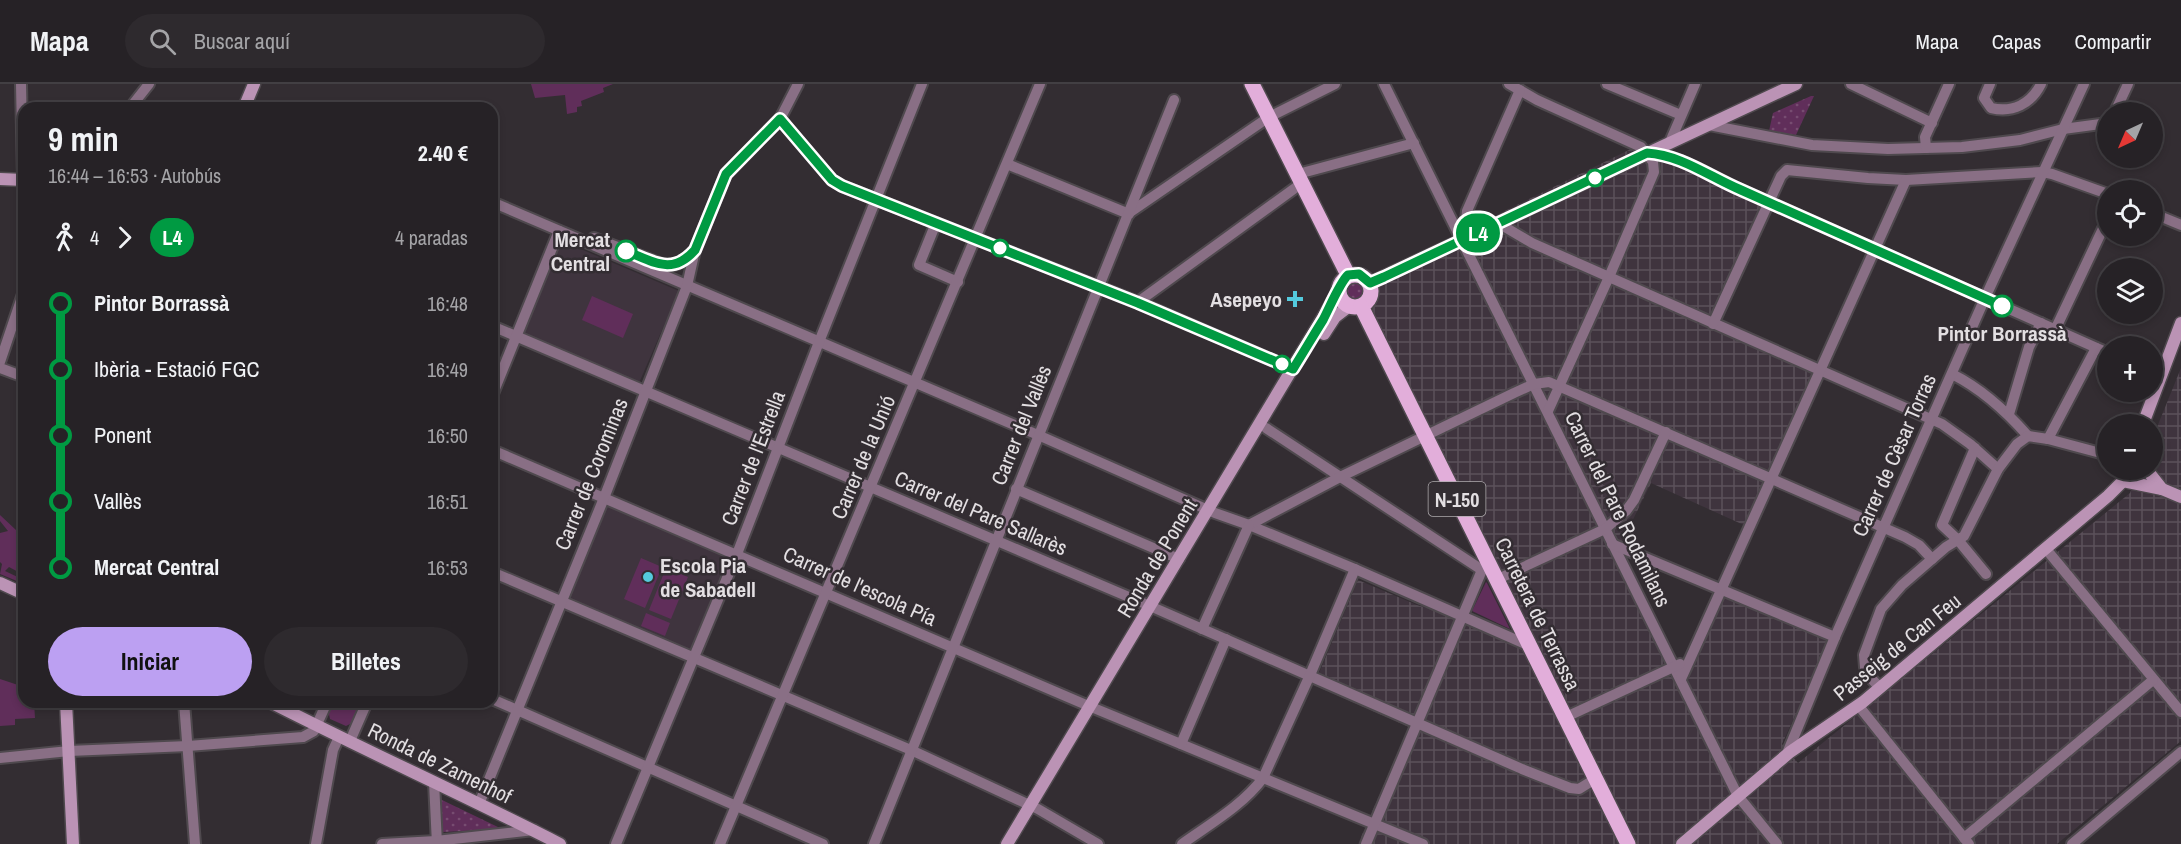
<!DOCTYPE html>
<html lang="es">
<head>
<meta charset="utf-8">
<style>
  body { margin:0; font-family:"Archivo Narrow",sans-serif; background:#2e2a2e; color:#f1f3f6; height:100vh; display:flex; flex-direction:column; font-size:22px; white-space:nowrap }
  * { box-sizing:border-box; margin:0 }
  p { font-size:20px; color:#a4a4a7 }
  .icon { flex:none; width:33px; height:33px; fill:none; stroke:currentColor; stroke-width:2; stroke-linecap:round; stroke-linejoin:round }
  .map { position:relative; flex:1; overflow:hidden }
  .details { position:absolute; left:18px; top:18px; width:480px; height:606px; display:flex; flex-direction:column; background:#262226; border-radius:18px; box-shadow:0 3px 9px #0003,0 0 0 2px #423f43 }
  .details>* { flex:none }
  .badge { padding:0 12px; border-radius:20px; font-size:21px; line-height:39px }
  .needle { width:39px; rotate:224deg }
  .buttons { position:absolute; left:2097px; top:18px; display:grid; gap:12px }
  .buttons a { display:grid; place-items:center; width:66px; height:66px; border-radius:50%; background:#262226; box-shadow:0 3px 9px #0003,0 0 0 2px #423f43; font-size:30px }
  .map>.badge { position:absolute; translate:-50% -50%; box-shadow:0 0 0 3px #fff }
  .legs { display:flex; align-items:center; gap:9px; height:66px; padding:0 30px; font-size:20px }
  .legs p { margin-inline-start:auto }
  .head { display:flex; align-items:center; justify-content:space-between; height:102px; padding:0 30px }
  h1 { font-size:33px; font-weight:800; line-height:45px }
  .cta { display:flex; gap:12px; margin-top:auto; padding:12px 30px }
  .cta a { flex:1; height:69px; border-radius:36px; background:#bca0f2; color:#111; font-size:24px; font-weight:800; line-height:69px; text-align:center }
  .cta a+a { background:#2e2a2e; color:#f1f3f6 }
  ul { padding:0 30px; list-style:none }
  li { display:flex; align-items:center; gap:21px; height:66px; font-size:22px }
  li i { display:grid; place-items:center; width:9px; height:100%; margin:0 8px; background:currentColor }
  li i::after { content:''; width:15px; height:15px; margin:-8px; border:4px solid; border-radius:50%; background:#262226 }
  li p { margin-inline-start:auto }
  li:first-child i { background:linear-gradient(#0000 50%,currentColor 0) }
  li:last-child i { background:linear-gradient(currentColor 50%,#0000 0) }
  header { display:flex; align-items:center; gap:36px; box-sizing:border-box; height:84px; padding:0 30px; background:#262226; border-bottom:2px solid #423f43 }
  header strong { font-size:28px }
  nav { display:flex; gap:33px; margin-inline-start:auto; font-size:21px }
  .search { width:420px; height:54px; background:#2e2a2e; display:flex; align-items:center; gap:15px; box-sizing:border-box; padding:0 21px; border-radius:33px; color:#a4a4a7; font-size:22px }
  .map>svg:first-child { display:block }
  .built { fill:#3f343e }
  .industrial { fill:url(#industrial-grid) }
  .grass { fill:url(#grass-dots) }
  .green { fill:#602e5a }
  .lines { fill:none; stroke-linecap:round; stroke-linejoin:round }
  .street-casing { stroke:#4f494e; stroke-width:14 }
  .secondary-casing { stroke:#4f494e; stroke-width:15 }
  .primary-casing { stroke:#4f494e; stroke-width:18 }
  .street { stroke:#896f85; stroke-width:10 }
  .secondary { stroke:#bb93b5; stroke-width:12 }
  .primary { stroke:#e2aeda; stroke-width:15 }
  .line-1-casing { stroke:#fff; stroke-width:14 }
  .line-1 { stroke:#009a42; stroke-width:9 }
  .stop-1-dot { fill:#fff; stroke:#009a42; stroke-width:3 }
  .poi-dot { fill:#54cadd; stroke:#332d32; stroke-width:2 }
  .labels { text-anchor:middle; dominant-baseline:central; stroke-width:5; stroke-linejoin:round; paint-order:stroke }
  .shield { fill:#332d32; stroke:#aeaaad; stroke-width:1.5 }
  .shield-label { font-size:20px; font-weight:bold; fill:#e3dfe2 }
  .stop-label { font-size:21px; font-weight:bold; fill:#e3dfe2; stroke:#332d32; text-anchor:end }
  .poi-label { font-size:21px; font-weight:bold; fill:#e3dfe2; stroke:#332d32; text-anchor:end }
  .street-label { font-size:21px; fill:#e3dfe2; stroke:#332d32 }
</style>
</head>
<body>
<header>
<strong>Mapa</strong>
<div class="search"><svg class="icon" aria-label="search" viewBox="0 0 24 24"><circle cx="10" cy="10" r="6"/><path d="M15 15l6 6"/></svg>Buscar aquí</div>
<nav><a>Mapa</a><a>Capas</a><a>Compartir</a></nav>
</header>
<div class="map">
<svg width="2181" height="760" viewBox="0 0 2181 760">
  <defs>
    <pattern id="industrial-grid" width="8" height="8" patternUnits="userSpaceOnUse" patternTransform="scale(1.5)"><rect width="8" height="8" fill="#3f343e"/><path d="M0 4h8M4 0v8" fill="none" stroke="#5b515a"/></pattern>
    <pattern id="grass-dots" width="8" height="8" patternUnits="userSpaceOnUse" patternTransform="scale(1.5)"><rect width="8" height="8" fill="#602e5a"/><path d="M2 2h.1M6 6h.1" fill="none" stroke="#774c71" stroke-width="1.8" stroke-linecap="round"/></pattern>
  </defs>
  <rect width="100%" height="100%" fill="#332d32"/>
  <g class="built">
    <polygon points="562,157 679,207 639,299 523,249"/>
    <polygon points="606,420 729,472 690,566 569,514"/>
  </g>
  <polygon class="industrial" points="1641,60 1765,115 1711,244 1816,290 1746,442 1651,399 1614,474 1682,610 1725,512 1829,558 1782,660 1798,679 2130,409 2139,386 2152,386 2153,353 2181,284 2181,657 2057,760 1358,760 1409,643 1314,601 1358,496 1417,521 1459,534 1512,561 1531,548 1352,202"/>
  <g class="grass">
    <polygon points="1811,12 1814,12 1796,51 1769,47 1773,29"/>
    <circle cx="1356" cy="207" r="17"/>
    <polygon points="440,715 502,745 443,748"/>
  </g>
  <g class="green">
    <polygon points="531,0 613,0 603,4 604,8 581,17 582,22 577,23 577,28 567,30 565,11 535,14"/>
    <polygon points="592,212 633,230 623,254 582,236"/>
    <polygon points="0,431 16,446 24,444 24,491 9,483 5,487 24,496 24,500 0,490 2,480 0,478 0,449 8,447 0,437"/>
    <polygon points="641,474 662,483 645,524 624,515"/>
    <polygon points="666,484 688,493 671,535 649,526"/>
    <polygon points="1486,498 1487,499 1510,545 1472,527"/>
    <polygon points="646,529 670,539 665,552 641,542"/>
    <polygon points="0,595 24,603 24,618 34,618 35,634 15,635 15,641 0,642"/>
    <polygon points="331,618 362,618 354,638 346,642 330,635 328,626"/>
  </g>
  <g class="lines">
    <g class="street-casing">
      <g id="street">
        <polyline points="21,0 23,96"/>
        <polyline points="1384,0 1738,712 1777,760"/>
        <polyline points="1509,0 1537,16 1641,63 1653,78 1654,88 1609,193 1548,327"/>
        <polyline points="1607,0 1681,31"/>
        <polyline points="1851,0 1932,39"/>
        <path d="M1990,0L1984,14L1991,24C2013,29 2031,20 2041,0"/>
        <polyline points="130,24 149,0"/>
        <polyline points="2115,28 2128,0"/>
        <polyline points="780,35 832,96 842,102 1138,218 1293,285"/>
        <polyline points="1709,41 1812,61 1888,65 1962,63 2020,56 2063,45 2108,39"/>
        <polyline points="1670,58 1695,0"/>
        <polyline points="1926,64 1925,53 1949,0"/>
        <path d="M1648,69C1679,71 1709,91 1737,104L2108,269"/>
        <polyline points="1007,80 1129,130"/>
        <polyline points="1298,90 1414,59"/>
        <polyline points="492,118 1038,351 1215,429 1249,441 1355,485 1530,562"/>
        <polyline points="1129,129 1269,33 1335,0"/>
        <polyline points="2152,129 2181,141"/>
        <polyline points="936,139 919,181 958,198"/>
        <polyline points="1498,139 1532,159 1942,340 1970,360 1998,385"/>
        <polyline points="1471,152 1466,138 1467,127 1520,6"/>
        <path d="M594,154L667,182C679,181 686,176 694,167"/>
        <polyline points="1138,218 1302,99"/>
        <polyline points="1713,240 1769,118 1781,92 1787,86 1868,94 1906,96 2042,88 2052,90 2108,110"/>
        <polyline points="492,242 1150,522 1522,685 1570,704 1579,705 1595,695"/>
        <polyline points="2055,246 2108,134"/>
        <polyline points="0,278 24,207"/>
        <polyline points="0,284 24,293"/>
        <path d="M1952,290C1982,305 2006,327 2028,352"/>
        <polyline points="492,312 559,147"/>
        <polyline points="2009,330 2029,263 2041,239"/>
        <polyline points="1266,344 1482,486"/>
        <polyline points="2048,355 2096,264"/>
        <polyline points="1975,364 1942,441 1958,456 1986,490"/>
        <polyline points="492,366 1084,620 1423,760"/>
        <polyline points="1016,405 1179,475"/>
        <polyline points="1249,441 1340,393 1514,309 1534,300 1549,298 1905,453 1919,461 1932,475"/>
        <polyline points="1612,460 1835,553"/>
        <polyline points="2046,465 2181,628"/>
        <polyline points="492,488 911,666 1038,725 1098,760"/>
        <polyline points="1498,495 1605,445 1626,427 1634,416 1666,348"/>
        <polyline points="1202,545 1249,441"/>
        <polyline points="1681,595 1906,96"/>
        <polyline points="1880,604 1869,592 1865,583 1864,571 1881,525 1902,501 1946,463 1964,452 1998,385 2017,360 2028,352 2048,355 2108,371"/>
        <polyline points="492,615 823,760"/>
        <polyline points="184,618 195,760"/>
        <polyline points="1858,621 1969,760"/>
        <polyline points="1566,633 1680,580"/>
        <polyline points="350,657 367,618"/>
        <polyline points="1181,660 1226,555"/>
        <polyline points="1786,672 1835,553 1985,214 2084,0"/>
        <polyline points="0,674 69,667 188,662 303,653 314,647 327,618"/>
        <polyline points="434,698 437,760"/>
        <polyline points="479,720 604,414 687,202 695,166 726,90 780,35 798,0"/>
        <polyline points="1964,754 2153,596"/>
        <polyline points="316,760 333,666 339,653"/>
        <polyline points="382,760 436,757 534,746"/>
        <polyline points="616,760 737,470 819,258 922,0"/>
        <polyline points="720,760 1040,0"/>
        <polyline points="874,760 1174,16"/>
        <path d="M1182,760C1210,740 1243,721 1263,694L1310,591L1355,485"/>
        <polyline points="1366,760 1482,486 1488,477"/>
        <polyline points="2072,760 2181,668"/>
      </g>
    </g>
    <g class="secondary-casing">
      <g id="secondary">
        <polyline points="244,24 254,0"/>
        <polyline points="0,95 24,96"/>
        <polyline points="1370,199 1796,0"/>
        <polyline points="1324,250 1335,233 1348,223"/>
        <polyline points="2143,340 2181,239"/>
        <polyline points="2147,386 2162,405"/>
        <polyline points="2123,397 2162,405 2181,413"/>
        <polyline points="0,499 24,510"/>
        <polyline points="66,618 73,760"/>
        <path d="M270,618C366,667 464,711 560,760"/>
        <polyline points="1007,760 1339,207"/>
        <polyline points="1682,760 1790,668 1863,618 2108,412 2123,397 2127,386"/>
      </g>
    </g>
    <g class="primary-casing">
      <g id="primary">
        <polyline points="1252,0 1348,191"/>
        <circle cx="1355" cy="207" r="16"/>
        <polyline points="1361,222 1628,760"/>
      </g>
    </g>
    <use href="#street" class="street"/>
    <use href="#secondary" class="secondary"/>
    <use href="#primary" class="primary"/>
  </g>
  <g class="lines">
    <g class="line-1-casing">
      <path id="line-1" d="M626,167C654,178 672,192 695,166L726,90L780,35L832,96L842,102L1138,219L1293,285C1303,269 1313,252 1323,236C1329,225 1340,198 1348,191L1359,190L1370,199L1384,193L1647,69C1681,71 1710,93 1741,106C1828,144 1915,184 2002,222"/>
    </g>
    <use href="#line-1" class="line-1"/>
  </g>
  <g class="stop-1-dot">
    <circle cx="1595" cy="94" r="8"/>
    <circle cx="1000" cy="164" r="8"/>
    <circle cx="626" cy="167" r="10"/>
    <circle cx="2002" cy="222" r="10"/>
    <circle cx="1282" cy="280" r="8"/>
  </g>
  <g class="poi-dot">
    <path d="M1292 206h6v6h6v6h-6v6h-6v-6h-6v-6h6z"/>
    <circle cx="648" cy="493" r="6"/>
  </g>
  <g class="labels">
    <rect class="shield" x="1428.5" y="398" width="57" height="34" rx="4.5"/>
    <g class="shield-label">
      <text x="1457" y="415">N-150</text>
    </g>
    <g class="stop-label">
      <text x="610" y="155">Mercat<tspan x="610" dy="24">Central</tspan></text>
      <text x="2002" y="249" text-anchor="middle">Pintor Borrassà</text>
    </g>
    <g class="poi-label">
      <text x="1282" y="215">Asepeyo</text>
      <text x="660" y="481" text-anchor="start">Escola Pia<tspan x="660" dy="24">de Sabadell</tspan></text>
    </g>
    <g class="street-label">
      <text transform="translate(1021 341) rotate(-68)">Carrer del Vallès</text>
      <text transform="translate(1894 371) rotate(-66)">Carrer de Cèsar Torras</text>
      <text transform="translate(863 373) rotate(-67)">Carrer de la Unió</text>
      <text transform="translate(753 374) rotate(-69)">Carrer de l'Estrella</text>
      <text transform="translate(591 390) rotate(-68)">Carrer de Corominas</text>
      <text transform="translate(1618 425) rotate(64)">Carrer del Pare Rodamilans</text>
      <text transform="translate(981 429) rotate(23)">Carrer del Pare Sallarès</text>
      <text transform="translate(1157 474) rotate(-59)">Ronda de Ponent</text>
      <text transform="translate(860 502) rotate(24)">Carrer de l'escola Pía</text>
      <text transform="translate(1538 530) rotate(64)">Carretera de Terrassa</text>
      <text transform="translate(1897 563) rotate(-39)">Passeig de Can Feu</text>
      <text transform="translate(440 679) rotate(26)">Ronda de Zamenhof</text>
    </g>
  </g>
</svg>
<div class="buttons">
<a><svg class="needle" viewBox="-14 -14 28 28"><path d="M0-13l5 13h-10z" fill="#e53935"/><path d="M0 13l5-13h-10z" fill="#a4a4a7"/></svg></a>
<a><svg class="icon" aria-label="locate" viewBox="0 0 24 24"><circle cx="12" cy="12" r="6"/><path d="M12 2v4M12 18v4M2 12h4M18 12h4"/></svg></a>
<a><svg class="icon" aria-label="layers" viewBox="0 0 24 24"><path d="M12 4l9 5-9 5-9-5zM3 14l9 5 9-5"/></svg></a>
<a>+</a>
<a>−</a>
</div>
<b class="badge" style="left:1478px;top:149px;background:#009a42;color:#fff">L4</b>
<section class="details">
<div class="head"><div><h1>9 min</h1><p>16:44 – 16:53 · Autobús</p></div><b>2.40 €</b></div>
<div class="legs"><svg class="icon" aria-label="walk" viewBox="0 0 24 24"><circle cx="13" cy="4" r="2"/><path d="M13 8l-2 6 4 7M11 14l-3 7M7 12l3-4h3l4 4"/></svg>4<svg class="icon" aria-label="forward" viewBox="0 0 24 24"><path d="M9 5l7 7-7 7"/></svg><b class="badge" style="background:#009a42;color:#fff">L4</b><p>4 paradas</p></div>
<ul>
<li><i style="color:#009a42"></i><b>Pintor Borrassà</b><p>16:48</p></li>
<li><i style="color:#009a42"></i><span>Ibèria - Estació FGC</span><p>16:49</p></li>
<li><i style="color:#009a42"></i><span>Ponent</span><p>16:50</p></li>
<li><i style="color:#009a42"></i><span>Vallès</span><p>16:51</p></li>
<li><i style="color:#009a42"></i><b>Mercat Central</b><p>16:53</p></li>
</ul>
<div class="cta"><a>Iniciar</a><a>Billetes</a></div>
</section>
</div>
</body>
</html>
